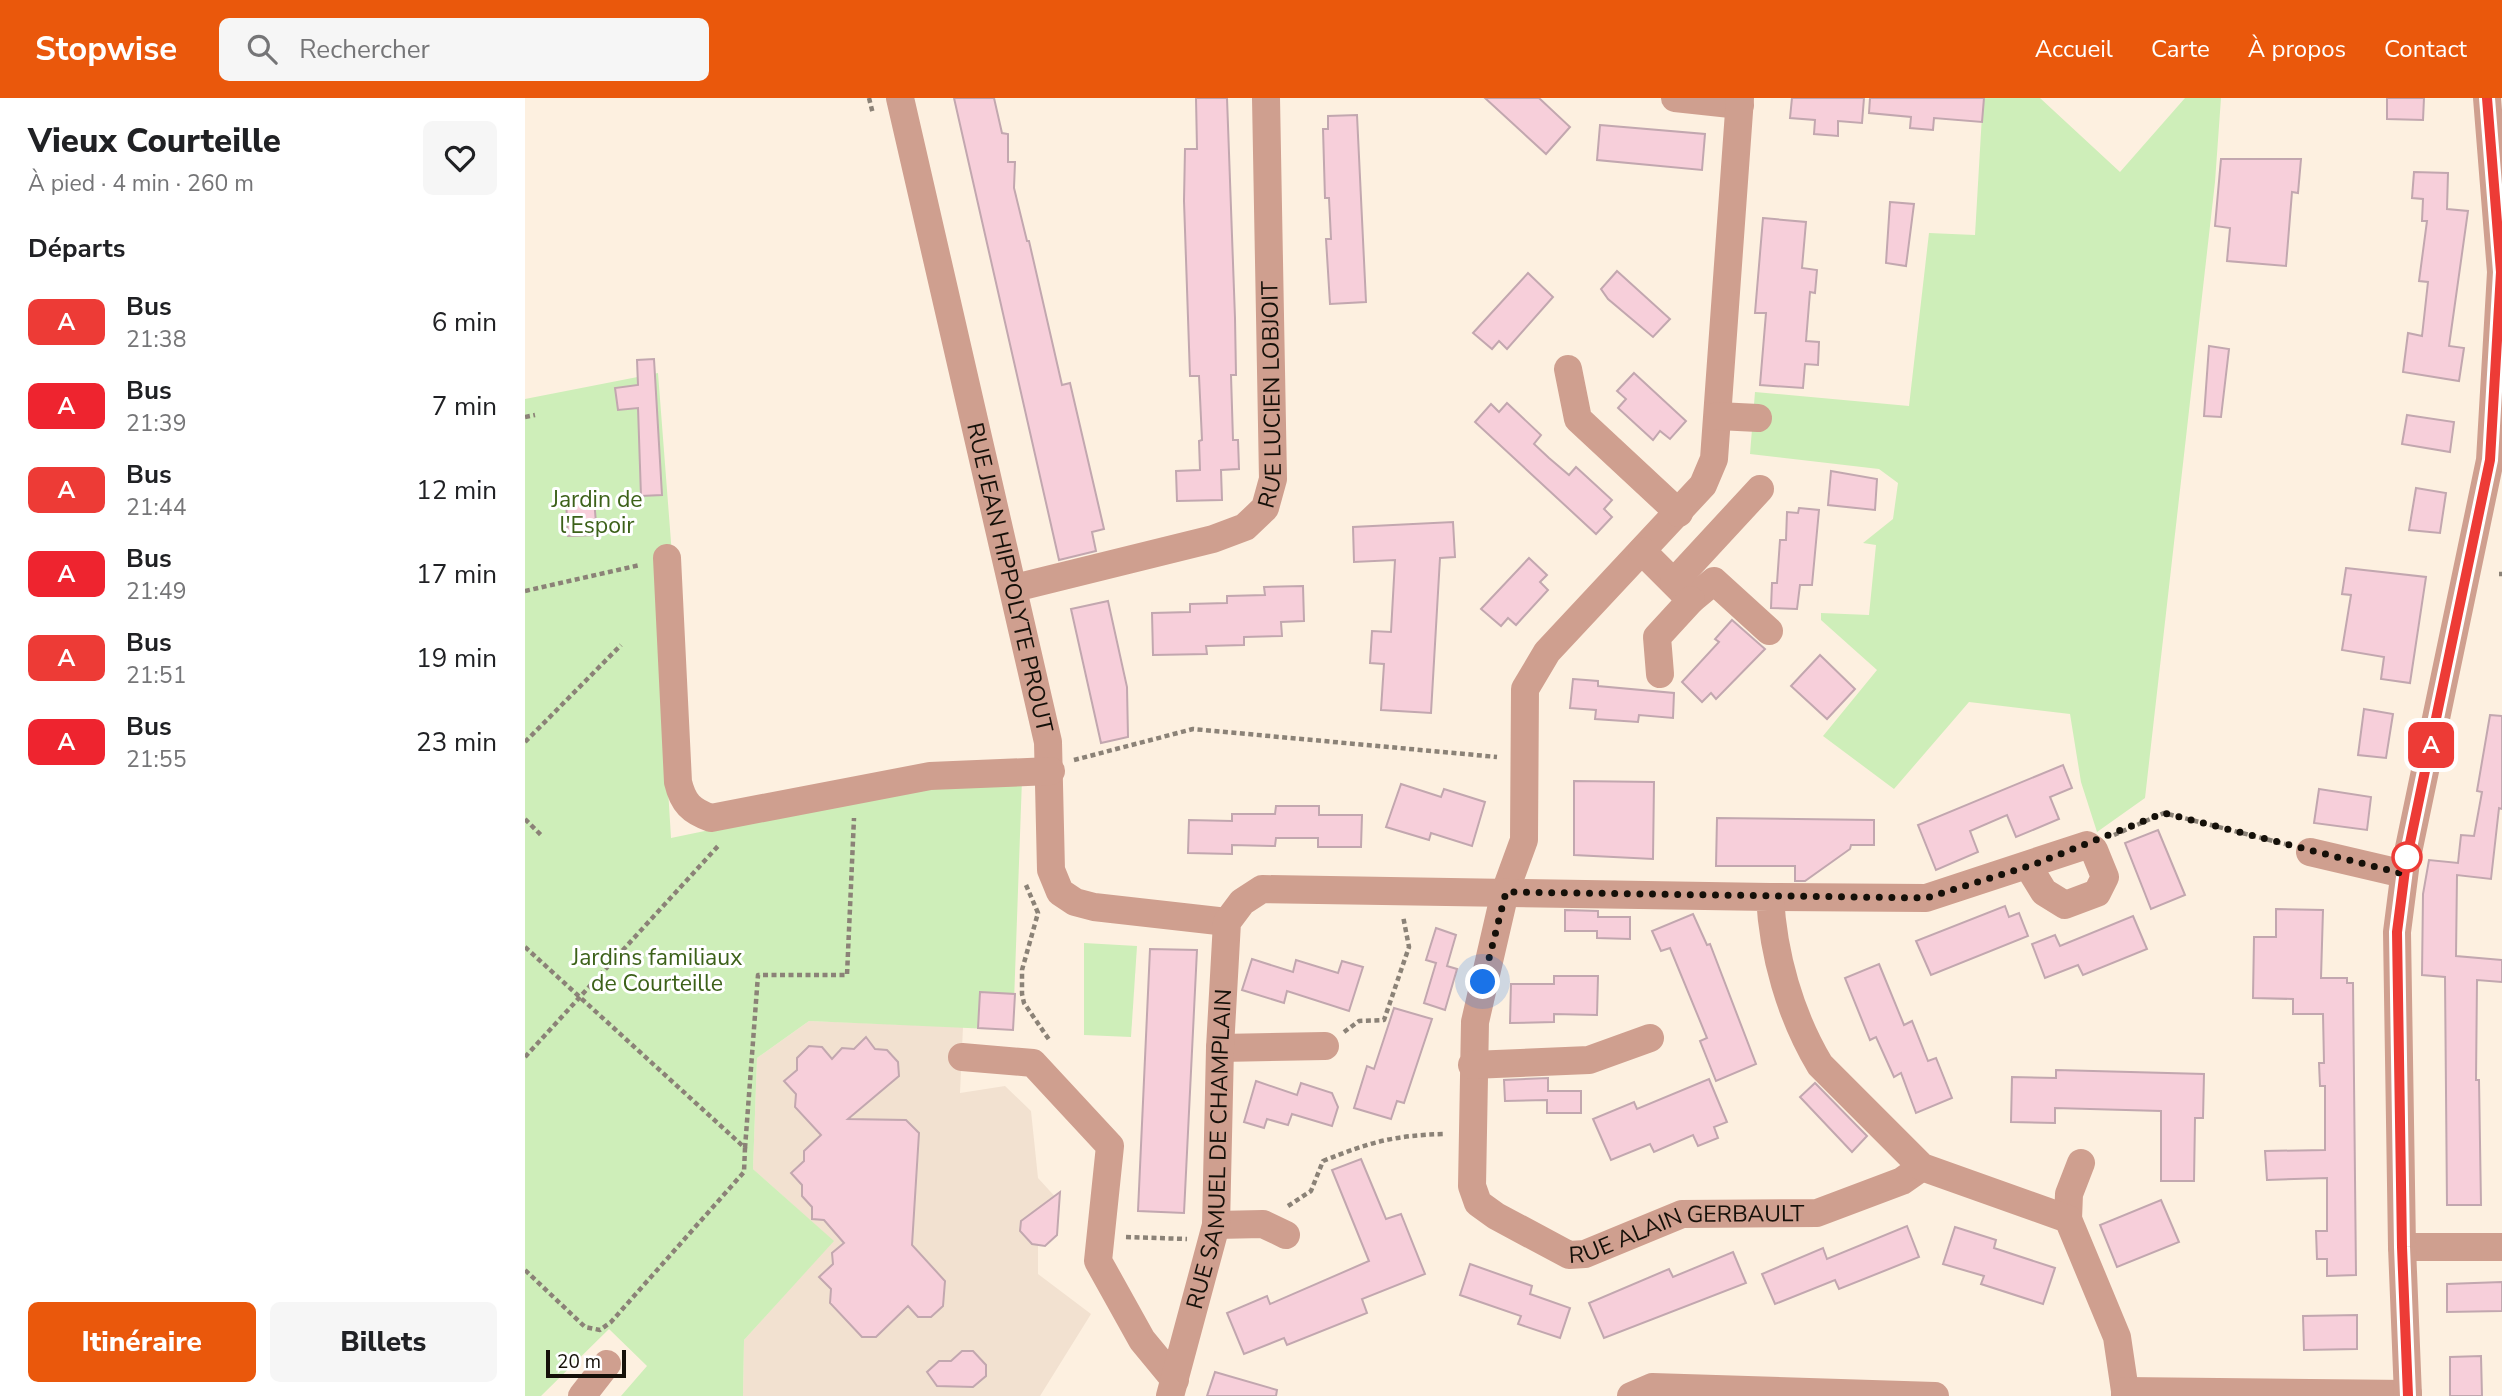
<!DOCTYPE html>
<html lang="fr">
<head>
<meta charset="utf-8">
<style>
  body { margin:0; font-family:"Nunito Sans",sans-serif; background:#f6f6f6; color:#202124; height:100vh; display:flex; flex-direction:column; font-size:26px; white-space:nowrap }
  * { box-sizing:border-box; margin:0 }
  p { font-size:23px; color:#757577 }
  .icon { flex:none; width:38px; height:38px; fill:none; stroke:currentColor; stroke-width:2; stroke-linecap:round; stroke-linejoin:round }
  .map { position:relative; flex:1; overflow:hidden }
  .drawer { display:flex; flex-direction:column; background:#fff; width:525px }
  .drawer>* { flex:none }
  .badge { padding:0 14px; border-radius:10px; font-size:24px; line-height:46px }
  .scale { position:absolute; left:21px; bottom:18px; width:80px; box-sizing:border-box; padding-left:7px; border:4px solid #151009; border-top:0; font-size:19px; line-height:24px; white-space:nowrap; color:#151009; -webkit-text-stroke:5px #fff; paint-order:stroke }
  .you { position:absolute; width:35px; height:35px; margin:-18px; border:5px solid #fff; border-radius:50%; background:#1a73e8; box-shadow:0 0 0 10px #1a73e833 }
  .map>.badge { position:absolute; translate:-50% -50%; box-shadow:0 0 0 4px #fff }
  h2 { padding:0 28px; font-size:26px; line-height:63px }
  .round { display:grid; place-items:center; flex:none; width:74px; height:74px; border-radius:10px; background:#f6f6f6 }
  .headline { display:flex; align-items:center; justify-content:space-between; height:119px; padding:0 28px }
  h1 { font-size:33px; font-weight:800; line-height:52px }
  .button { display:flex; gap:14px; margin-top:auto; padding:14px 28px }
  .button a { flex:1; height:80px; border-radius:10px; background:#ea580c; color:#fff; font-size:28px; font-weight:800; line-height:80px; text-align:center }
  .button a+a { background:#f6f6f6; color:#202124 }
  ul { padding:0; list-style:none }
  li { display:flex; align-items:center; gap:21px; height:84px; padding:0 28px }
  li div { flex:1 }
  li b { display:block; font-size:26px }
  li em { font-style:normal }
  li .badge { min-width:77px; font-weight:700; text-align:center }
  header { display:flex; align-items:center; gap:42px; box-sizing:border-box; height:98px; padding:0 35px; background:#ea580c; color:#fff }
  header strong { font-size:33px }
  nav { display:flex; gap:38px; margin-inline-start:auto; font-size:24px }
  .search { width:490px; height:63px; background:#f6f6f6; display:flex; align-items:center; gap:18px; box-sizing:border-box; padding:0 24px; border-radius:10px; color:#757577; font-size:26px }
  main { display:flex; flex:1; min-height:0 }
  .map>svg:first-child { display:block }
  .education { fill:#f2e1d0 }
  .green { fill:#ceeeb9 }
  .building { fill:#f7cfda; stroke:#c2a7af; stroke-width:2 }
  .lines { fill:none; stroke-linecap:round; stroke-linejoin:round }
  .path { stroke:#8b8277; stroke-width:4.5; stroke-dasharray:5 3.5; stroke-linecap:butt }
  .minor { stroke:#cf9f8f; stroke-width:28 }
  .line-casing { stroke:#fff; stroke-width:16 }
  .line { stroke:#ed3b36; stroke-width:10 }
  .walk { stroke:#151009; stroke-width:7; stroke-dasharray:0 12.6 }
  .stop-dot { fill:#fff; stroke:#ed3b36; stroke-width:3.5 }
  .labels { text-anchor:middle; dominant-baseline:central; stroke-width:6; stroke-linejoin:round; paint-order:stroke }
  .street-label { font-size:23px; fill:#151009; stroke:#fff }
  .park-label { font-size:23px; fill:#3c6119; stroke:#fff }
</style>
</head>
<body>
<header>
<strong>Stopwise</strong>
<div class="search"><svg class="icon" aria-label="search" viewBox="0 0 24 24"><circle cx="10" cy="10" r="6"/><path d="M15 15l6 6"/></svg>Rechercher</div>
<nav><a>Accueil</a><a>Carte</a><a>À propos</a><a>Contact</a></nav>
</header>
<main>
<section class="drawer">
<div class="headline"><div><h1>Vieux Courteille</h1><p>À pied · 4 min · 260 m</p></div><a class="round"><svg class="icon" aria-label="heart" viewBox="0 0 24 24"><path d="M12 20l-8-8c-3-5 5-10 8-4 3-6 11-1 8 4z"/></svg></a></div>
<h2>Départs</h2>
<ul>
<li><span class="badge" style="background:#ed3b36;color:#fff">A</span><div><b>Bus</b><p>21:38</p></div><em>6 min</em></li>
<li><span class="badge" style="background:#ee242f;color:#fff">A</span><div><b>Bus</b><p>21:39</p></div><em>7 min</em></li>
<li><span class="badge" style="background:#ed3b36;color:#fff">A</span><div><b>Bus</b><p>21:44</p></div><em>12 min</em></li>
<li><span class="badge" style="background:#ee242f;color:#fff">A</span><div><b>Bus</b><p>21:49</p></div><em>17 min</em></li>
<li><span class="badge" style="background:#ed3b36;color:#fff">A</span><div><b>Bus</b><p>21:51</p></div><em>19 min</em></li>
<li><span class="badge" style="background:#ee242f;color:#fff">A</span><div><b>Bus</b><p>21:55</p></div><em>23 min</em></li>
</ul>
<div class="button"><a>Itinéraire</a><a>Billets</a></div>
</section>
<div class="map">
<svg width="1977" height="1298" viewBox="0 0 1977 1298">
  <rect width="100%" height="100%" fill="#fdf0e0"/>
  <polygon class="education" points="284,923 438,929 435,995 480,988 506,1013 513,1080 534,1103 532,1137 520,1148 513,1147 513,1176 566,1216 515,1298 218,1298 219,1242 308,1143 228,1071 232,960"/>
  <g class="green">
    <polygon points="1458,0 1515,0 1595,74 1660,0 1696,0 1690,84 1620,700 1572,734 1556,684 1545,616 1444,604 1369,691 1298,638 1352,572 1296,522 1296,515 1344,517 1351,447 1338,445 1368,421 1373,385 1354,371 1225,356 1230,294 1384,308 1404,135 1450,137"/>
    <polygon points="133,275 148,470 130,477 146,740 392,689 497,681 488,932 284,923 232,960 228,1071 309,1143 219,1242 218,1298 96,1298 122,1268 84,1231 16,1298 0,1298 0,301"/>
    <polygon points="559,845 612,848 606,939 559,937"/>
  </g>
  <g class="building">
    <polygon points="429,0 469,0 477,35 483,36 483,64 490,64 489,90 502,143 504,143 537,287 545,285 579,431 567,434 571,453 534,462"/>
    <polygon points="671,0 702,0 710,220 711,277 706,277 708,342 713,342 714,371 696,372 697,402 652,403 651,373 675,372 674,343 677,342 674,278 665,278 659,103 660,51 672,51"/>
    <polygon points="960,0 1014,0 1045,29 1021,56"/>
    <polygon points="1267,0 1339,0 1337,25 1313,23 1313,38 1289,36 1290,22 1265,20"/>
    <polygon points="1345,0 1459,0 1457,24 1409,20 1408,32 1385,30 1386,19 1344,15"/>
    <polygon points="1862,0 1899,0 1898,22 1862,21"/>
    <polygon points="832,17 841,204 805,206 801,141 806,141 804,100 800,100 798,31 803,31 803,18"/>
    <polygon points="1075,27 1180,36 1177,72 1072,62"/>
    <polygon points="1696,61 1776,61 1773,95 1767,94 1761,168 1702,163 1705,130 1690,128"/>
    <polygon points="1889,74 1923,75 1922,111 1943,113 1924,248 1939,250 1934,283 1878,274 1883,235 1897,238 1903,184 1894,183 1902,123 1897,123 1898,101 1887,100"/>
    <polygon points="1365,104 1389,106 1381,168 1361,165"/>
    <polygon points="1238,120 1281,124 1277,170 1292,172 1290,195 1285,194 1281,243 1294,244 1293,267 1280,266 1278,290 1235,287 1241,215 1230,215"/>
    <polygon points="1092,173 1145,221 1128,239 1083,201 1076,191"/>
    <polygon points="1003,175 1028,199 982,251 974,243 967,251 948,235"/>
    <polygon points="1684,248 1704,251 1696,319 1679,318"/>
    <polygon points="129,261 137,397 116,398 113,310 93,312 90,290 113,287 112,262"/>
    <polygon points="1109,275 1161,323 1145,341 1135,333 1128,342 1093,310 1101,301 1092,293"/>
    <polygon points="982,305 1016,337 1009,346 1024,360 1044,377 1051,369 1087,402 1079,411 1087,419 1071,436 950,324 966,306 974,314"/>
    <polygon points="1882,317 1929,324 1925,354 1877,346"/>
    <polygon points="1306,373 1352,381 1350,412 1303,407"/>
    <polygon points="1891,390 1921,395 1915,435 1884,432"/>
    <polygon points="69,401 72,437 43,438 41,403"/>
    <polygon points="1274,410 1294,412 1287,487 1275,487 1272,511 1246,510 1247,485 1252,485 1255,442 1261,442 1262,414 1273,415"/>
    <polygon points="928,424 930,459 915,460 906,615 856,612 859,566 845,565 847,533 866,534 870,462 829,464 828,429"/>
    <polygon points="1004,460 1022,477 1015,484 1023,492 991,527 983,520 976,528 956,511"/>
    <polygon points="1821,470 1901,479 1885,585 1856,581 1859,559 1817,552 1826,497 1817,496"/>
    <polygon points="778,488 779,523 756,524 757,538 719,539 719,547 681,548 682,556 628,557 627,515 665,514 665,506 702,505 702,498 740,497 739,489"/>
    <polygon points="583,503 602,589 603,639 576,645 546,511"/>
    <polygon points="1207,522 1240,551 1191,601 1186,595 1177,604 1157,584 1194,544 1190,541"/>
    <polygon points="1295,557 1330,591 1302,621 1266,588"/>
    <polygon points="1048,581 1073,583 1073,588 1149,595 1148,620 1114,617 1113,624 1070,621 1071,612 1045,610"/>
    <polygon points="1839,611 1868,616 1861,660 1833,657"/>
    <polygon points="1965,617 1977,618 1977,711 1974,710 1966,781 1932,777 1931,858 1977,862 1977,884 1952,882 1951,982 1954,982 1956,1107 1922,1107 1920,879 1897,877 1898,796 1904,762 1933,765 1936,737 1949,738 1957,694 1952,693"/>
    <polygon points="1538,667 1547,690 1525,699 1534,721 1491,739 1482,717 1445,733 1453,754 1411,772 1393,727"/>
    <polygon points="1049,683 1129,684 1128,761 1049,757"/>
    <polygon points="876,686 916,699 919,691 960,704 947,748 906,735 904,742 861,729"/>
    <polygon points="1794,691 1846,699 1842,732 1789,725"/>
    <polygon points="751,708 794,708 794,717 837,717 836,749 793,749 793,740 751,740 750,748 707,747 707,756 663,755 664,722 707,723 707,716 750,716"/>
    <polygon points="1192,720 1349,722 1349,747 1326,747 1325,751 1280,783 1270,783 1270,768 1191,768"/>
    <polygon points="1633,732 1660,797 1626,811 1600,745"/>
    <polygon points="1480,808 1484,819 1494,815 1503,838 1406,877 1391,843"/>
    <polygon points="1751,811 1798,812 1796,880 1822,880 1822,885 1828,885 1831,1177 1802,1178 1802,1161 1792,1161 1791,1133 1802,1133 1802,1080 1742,1082 1740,1053 1800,1052 1800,988 1795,988 1794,965 1799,965 1798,916 1768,916 1768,901 1728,900 1729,839 1751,839"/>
    <polygon points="1040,812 1073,813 1073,819 1105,819 1105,841 1072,840 1072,833 1040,833"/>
    <polygon points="1168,816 1182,847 1185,846 1231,966 1191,983 1175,943 1182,940 1145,850 1136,853 1127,833"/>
    <polygon points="1608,818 1622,851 1558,877 1553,867 1520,880 1507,846 1530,837 1535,848"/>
    <polygon points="911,830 931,837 922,868 932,871 920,912 899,905 911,865 901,862"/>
    <polygon points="625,851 672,852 659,1115 613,1113"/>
    <polygon points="727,861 768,874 771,862 813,875 817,863 838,869 824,913 762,893 759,905 717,892"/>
    <polygon points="1354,866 1379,927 1387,923 1403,963 1411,960 1427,1000 1391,1015 1376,975 1369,979 1351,939 1345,942 1320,880"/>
    <polygon points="1029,878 1073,878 1072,917 1029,916 1029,924 985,925 986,886 1029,886"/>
    <polygon points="455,894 490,896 488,932 453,930"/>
    <polygon points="869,910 907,921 879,1005 872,1003 866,1021 829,1010 842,968 849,971"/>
    <polygon points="341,939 350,951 362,952 373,964 374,978 323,1021 381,1022 394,1035 387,1147 420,1183 418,1208 406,1219 393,1219 383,1208 351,1239 337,1239 305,1205 306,1191 294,1179 308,1166 307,1155 319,1145 299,1122 287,1121 287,1109 277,1098 277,1087 266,1075 279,1063 279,1053 296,1037 270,1009 271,996 259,983 272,972 272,960 284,948 297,949 307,961 317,950 329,951"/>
    <polygon points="1531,972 1679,976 1678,1020 1670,1020 1669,1083 1636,1083 1636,1013 1530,1010 1530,1025 1486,1024 1487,979 1531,980"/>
    <polygon points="1023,980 1023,993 1056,993 1056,1015 1022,1015 1022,1002 980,1003 979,982"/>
    <polygon points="1184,981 1202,1024 1189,1029 1193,1040 1173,1048 1168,1037 1129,1054 1125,1046 1086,1062 1068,1021 1109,1004 1112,1011"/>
    <polygon points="731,983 772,997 776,985 807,995 813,1009 807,1028 767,1016 763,1027 742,1021 739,1030 719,1024"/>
    <polygon points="1290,985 1342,1038 1327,1054 1275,999"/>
    <polygon points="836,1061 861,1121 876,1116 900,1176 837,1201 842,1215 762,1247 759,1240 719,1256 702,1215 742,1198 745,1206 844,1163 807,1072"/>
    <polygon points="535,1094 532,1137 520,1148 507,1146 495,1133 496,1123"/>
    <polygon points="1636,1102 1654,1144 1592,1169 1575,1127"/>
    <polygon points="1382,1128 1394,1159 1314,1191 1310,1182 1250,1206 1237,1176 1298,1150 1302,1161"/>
    <polygon points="1430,1129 1471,1142 1469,1150 1530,1170 1518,1206 1456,1186 1459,1178 1418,1166"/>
    <polygon points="1208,1154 1221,1185 1079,1240 1064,1205 1144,1171 1148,1179"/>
    <polygon points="945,1166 1007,1188 1005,1196 1045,1210 1035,1240 993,1226 996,1218 935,1197"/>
    <polygon points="1977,1184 1977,1213 1922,1214 1922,1186"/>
    <polygon points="1832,1217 1832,1251 1779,1252 1778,1218"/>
    <polygon points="437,1253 448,1253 461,1267 461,1278 448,1289 412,1288 402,1274 414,1263 426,1263"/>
    <polygon points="1956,1258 1957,1298 1925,1298 1925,1259"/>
    <polygon points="690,1274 752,1292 751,1298 682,1298"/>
  </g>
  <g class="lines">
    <g class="path">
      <polyline points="344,0 348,16"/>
      <polyline points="0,319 10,317"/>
      <polyline points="1974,476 1977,476"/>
      <polyline points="0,493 115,467"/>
      <polyline points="0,644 96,547"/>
      <polyline points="549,662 668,631 972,659"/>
      <polyline points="0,721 16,737"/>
      <polyline points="1589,737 1639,715 1760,746"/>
      <polyline points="501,787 513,815 497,872 497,896 499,905 525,943"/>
      <polyline points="0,849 220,1050 219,1074 86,1224 75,1232 60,1229 0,1172"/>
      <polyline points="819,934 834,923 859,922 884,849 878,818"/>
      <polyline points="0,959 194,747"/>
      <polyline points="220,1050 233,877 322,877 329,720"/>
      <path d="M763,1108L786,1093L798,1063C845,1044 870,1037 921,1036"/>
      <polyline points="601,1139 662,1141"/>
    </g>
    <g class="minor">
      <path id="s1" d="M375,0L523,644L526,772L535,794L550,804L569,809L702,824"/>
      <polyline points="1150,0 1215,7"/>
      <path id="s2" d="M1215,0L1189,361L1178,387L1022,554L1000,591L999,742L980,794L950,924L947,1088L953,1105L971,1118L1044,1157L1060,1156L1157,1116L1292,1115L1377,1083L1397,1069"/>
      <polyline points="1043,271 1053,321 1154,415"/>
      <polyline points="1193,318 1233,320"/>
      <polyline points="1117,453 1166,502 1189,483 1244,533"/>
      <path d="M142,460L153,684C158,705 166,713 186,720L405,678L526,673"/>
      <polyline points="1149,484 1235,391"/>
      <path id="s3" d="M490,490L688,441L720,429L740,410L748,381L741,0"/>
      <polyline points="1135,576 1132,539 1166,502"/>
      <polyline points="1785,754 1879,776"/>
      <polyline points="1245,799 1401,800 1562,747 1569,752 1580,779 1572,795 1540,807 1519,794 1503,768"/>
      <polyline points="695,950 800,948"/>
      <polyline points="437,959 508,965 585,1048 573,1163 617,1242 650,1282"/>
      <polyline points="947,967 1064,962 1125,940"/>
      <polyline points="1543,1121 1544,1096 1556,1065"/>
      <polyline points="691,1127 738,1126 761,1137"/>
      <polyline points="1877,1149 1977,1149"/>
      <polyline points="57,1298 82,1266"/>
      <path id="s4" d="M645,1298L691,1127L695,950L702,824L717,804L737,791L1245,799C1248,856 1265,917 1295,967L1397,1069L1543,1121L1592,1239L1600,1293"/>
      <polyline points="1106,1298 1127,1289 1410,1298"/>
      <polyline points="1600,1298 1600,1293 1883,1296"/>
      <polyline points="1883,1298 1877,1149 1872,834 1881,764 1965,362 1976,174 1962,0"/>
    </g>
  </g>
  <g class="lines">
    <g class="line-casing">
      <polyline id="line" points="1883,1298 1877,1149 1872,834 1881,764 1965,362 1976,174 1962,0"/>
    </g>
    <use href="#line" class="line"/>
    <polyline class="walk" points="958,884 981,794 1401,800 1510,766 1639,715 1879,776 1882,759"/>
  </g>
  <circle class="stop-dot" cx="1882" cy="759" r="14"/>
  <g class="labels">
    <g class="street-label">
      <text stroke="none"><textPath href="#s3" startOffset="380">RUE LUCIEN LOBJOIT</textPath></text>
      <text stroke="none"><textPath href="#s1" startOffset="492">RUE JEAN HIPPOLYTE PROUT</textPath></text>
      <text stroke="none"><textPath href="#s4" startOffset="252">RUE SAMUEL DE CHAMPLAIN</textPath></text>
      <text stroke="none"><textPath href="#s2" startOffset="1410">RUE ALAIN GERBAULT</textPath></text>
    </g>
    <g class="park-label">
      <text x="72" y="401">Jardin de<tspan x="72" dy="26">l'Espoir</tspan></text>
      <text x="132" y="859">Jardins familiaux<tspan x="132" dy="26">de Courteille</tspan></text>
    </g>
  </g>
</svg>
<div class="scale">20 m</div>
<div class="you" style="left:958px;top:884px"></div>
<b class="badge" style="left:1906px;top:647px;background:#ed3b36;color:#fff">A</b>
</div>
</main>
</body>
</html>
